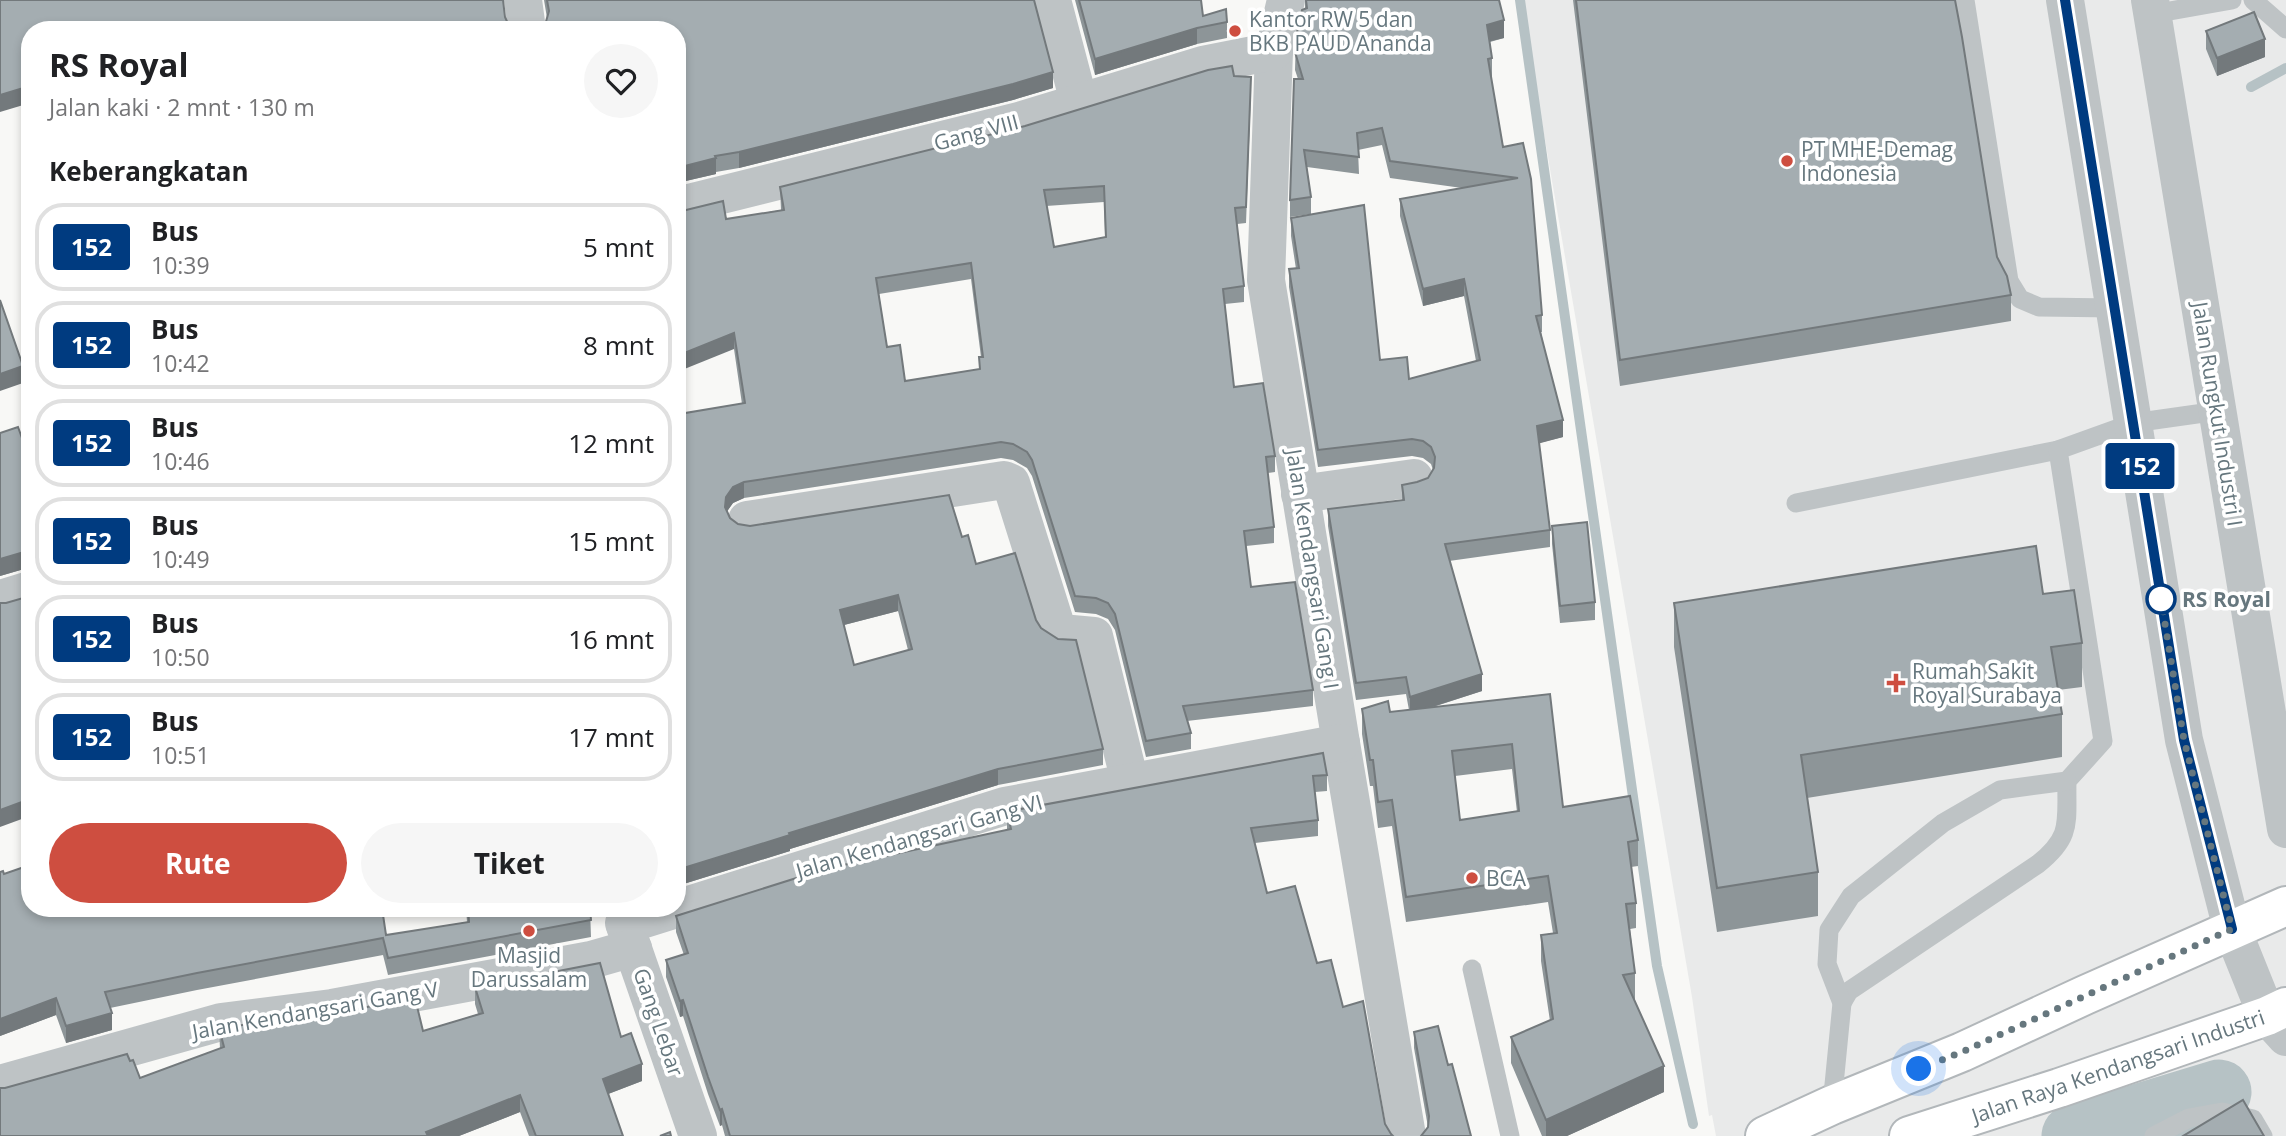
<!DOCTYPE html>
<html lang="id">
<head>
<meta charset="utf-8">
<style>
  body { margin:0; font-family:"Open Sans",sans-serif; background:#f6f6f6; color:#202124; height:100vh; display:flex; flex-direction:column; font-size:26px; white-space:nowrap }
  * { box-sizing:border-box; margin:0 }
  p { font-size:23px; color:#757577 }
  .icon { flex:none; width:38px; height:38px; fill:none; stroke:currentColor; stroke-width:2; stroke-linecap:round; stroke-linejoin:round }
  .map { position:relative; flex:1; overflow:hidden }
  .side { position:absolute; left:21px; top:21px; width:665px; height:896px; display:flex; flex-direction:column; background:#fff; border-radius:28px; box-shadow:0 4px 10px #0003 }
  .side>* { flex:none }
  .badge { padding:0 14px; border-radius:5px; font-size:24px; line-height:46px }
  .you { position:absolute; width:35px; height:35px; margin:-18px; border:5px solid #fff; border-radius:50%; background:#1a73e8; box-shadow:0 0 0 10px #1a73e833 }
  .map>.badge { position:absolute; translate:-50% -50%; box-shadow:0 0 0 4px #fff }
  h2 { padding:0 28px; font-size:26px; line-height:63px }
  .round { display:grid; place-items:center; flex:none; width:74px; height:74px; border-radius:37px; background:#f6f6f6 }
  .head { display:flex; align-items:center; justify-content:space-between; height:119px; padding:0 28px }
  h1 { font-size:33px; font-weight:700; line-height:52px }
  .button { display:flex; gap:14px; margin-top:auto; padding:14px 28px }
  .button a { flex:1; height:80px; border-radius:42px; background:#ce4e40; color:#fff; font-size:28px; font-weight:700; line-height:80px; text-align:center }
  .button a+a { background:#f6f6f6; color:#202124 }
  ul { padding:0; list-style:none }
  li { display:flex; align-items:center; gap:21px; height:88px; margin:0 14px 10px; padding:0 14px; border:4px solid #e0e0e0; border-radius:28px }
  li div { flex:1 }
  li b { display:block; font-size:26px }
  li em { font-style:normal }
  li .badge { min-width:77px; font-weight:700; text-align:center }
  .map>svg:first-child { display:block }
  .built { fill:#e9eaea }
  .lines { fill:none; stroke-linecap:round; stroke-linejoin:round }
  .stream { stroke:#b6c2c5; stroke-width:10 }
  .river { stroke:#b6c2c5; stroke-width:65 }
  .primary-casing { stroke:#b2b7ba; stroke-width:42 }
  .service { stroke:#bec3c5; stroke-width:19 }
  .minor { stroke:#bec3c5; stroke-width:38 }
  .tertiary { stroke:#bec3c5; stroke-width:38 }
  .primary { stroke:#fff; stroke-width:38 }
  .wall { fill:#8d9598; fill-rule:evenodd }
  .shaded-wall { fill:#73797c }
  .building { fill:#a4adb1; stroke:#73797c; stroke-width:2; fill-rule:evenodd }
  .line-casing { stroke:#fff; stroke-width:16 }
  .line { stroke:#003b80; stroke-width:10 }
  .walk { stroke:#66777e; stroke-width:7; stroke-dasharray:0 12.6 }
  .poi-dot { fill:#ce4e40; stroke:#fff; stroke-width:2.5 }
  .stop-dot { fill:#fff; stroke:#003b80; stroke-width:3.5 }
  .labels { text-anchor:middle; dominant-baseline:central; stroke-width:7; stroke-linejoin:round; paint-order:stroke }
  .poi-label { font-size:21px; fill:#66777e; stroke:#fff; text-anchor:start }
  .street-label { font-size:21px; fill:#66777e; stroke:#fff }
  .stop-label { font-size:21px; font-weight:bold; fill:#66777e; stroke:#fff; text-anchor:start }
</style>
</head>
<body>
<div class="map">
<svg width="2286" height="1136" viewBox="0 0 2286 1136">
  <rect width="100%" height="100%" fill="#f8f8f6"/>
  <polygon class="built" points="1521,0 2286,0 2286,1136 1716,1136 1712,1115 1709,1116 1692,997"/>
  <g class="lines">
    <g class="stream">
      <polyline points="1520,0 1657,966 1693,1124"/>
      <polyline points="2251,87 2286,68"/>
    </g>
    <polyline class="river" points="2074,1136 2219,1092"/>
    <g class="primary-casing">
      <g id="primary">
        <polyline points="1765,1136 1832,1105 1962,1052 2085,995 2286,906"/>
        <polyline points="1909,1136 2059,1088 2267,1016 2286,1007"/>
      </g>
    </g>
    <g class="service">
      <polyline points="1965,0 2009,281 2020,299 2039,307 2115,308"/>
      <polyline points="2253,0 2286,29"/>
      <polyline points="2153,14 2232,0"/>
      <polyline points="1796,503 2058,450"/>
      <polyline points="1472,969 1510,1136"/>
      <path d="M1842,1003L1849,991L2038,864C2073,836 2066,822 2067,781L2103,741L2058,450L2133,423L2218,411"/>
      <polyline points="1832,1105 1842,1003 1827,964 1829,930 1851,896 1943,823 2000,790 2067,781"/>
      <polyline points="2154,1136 2189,1118 2222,1112 2253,1119 2263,1136"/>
    </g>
    <g class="minor">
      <polyline points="523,0 527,30"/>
      <polyline points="1052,0 1079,102"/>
      <polyline points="1286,0 1274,51 1266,280 1341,743 1407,1136"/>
      <polyline points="2065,0 2184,740 2232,929"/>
      <polyline points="2150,0 2286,829"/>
      <polyline points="677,206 1019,121 1203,65 1274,51"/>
      <polyline points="1300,494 1414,478"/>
      <polyline points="747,520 1004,480 1011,483 1057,629 1061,633 1094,636 1130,782"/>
      <polyline points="0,599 30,590"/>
      <polyline points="624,923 698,1136"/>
      <polyline points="625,925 1005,806 1341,743"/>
      <polyline points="0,1084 221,1022 332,1008 591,960 633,948"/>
    </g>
    <polyline class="tertiary" points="2232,929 2267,1016 2286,1037"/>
    <use href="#primary" class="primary"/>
  </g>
  <g class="wall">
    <polygon points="544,0 1034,0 1053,88 1013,100 739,168 716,172 716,174 677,183 677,30 545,30 547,18"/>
    <polygon points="1075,0 1201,0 1203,16 1227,22 1227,38 1197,44 1095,75"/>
    <path d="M1305,0L1504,38L1490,42L1492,58V76H1491L1503,147L1523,143L1542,315V332H1541L1563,437L1539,443L1550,530V547L1449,561L1482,691L1433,707L1550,694L1563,807L1638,840V866L1631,867L1636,903V928L1630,929L1635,973V999H1634L1664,1092L1567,1136H1542L1511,1063V1037L1550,1021L1541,961V935L1553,933L1548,902L1406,922L1392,826L1378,828L1373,786H1370L1362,734V709L1390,712L1409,710L1406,694L1356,700L1328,526V509L1402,501V485L1417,482L1428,478L1433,470L1431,464L1423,458L1412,456L1318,467L1289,287V269H1296L1291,236V218L1380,360L1409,379L1476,361L1464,296L1423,306L1400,216V199L1462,188L1390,178L1382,145L1358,150L1359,174L1307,167L1311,197V214L1290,217V200L1298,79L1295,70L1296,37L1305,9ZM1512,769L1517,812L1460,820L1455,776Z"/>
    <polygon points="1573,0 1955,0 1997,257 2011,295 2011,321 1620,386"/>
    <polygon points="2206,31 2265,57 2217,76 2206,49"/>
    <path d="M1234,76L1251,93L1246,223L1237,224L1244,286V302L1225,304L1234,387L1275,456V472L1267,473L1274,527V543L1246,546L1251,587L1313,690V706L1187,721L1191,733V749L1146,757L1115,630L1108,619L1096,614L1075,612L1032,476L1027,468L1013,460L1001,458L744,498L733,503L727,511L730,518L738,524L750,526L962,537L976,564L1036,620L1103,749V765L998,785L790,849V851L677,886V382L685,413L742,404L734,349L726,219L781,210L780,187ZM1104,202L1105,237L1054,247L1046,206ZM971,279L981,357H979V369L905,381L887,347L879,294ZM898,611L908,650L854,665L844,625Z"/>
    <polygon points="30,460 30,569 24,569 0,576"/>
    <polygon points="1552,526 1595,602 1595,620 1560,623 1552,544"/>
    <polygon points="2043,594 2082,643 2082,687 2058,690 2062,714 2062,757 1807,798 1818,872 1818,916 1717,932 1674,647 1674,603"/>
    <polygon points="1327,775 1327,791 1315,792 1318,820 1318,836 1255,843 1267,893 1317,963 1343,1007 1385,1124 1391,1134 1393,1136 725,1136 722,1125 720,1126 708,1094 683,1016 680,1017 666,977 666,960 684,955 676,932 676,916 1007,830 1007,812"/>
    <polygon points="0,872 4,874 386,935 467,922 466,908 590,908 591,937 388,975 383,955 197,990 110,1008 112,1030 66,1043 56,1015 0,1036"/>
    <polygon points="475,987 621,1037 642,1081 608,1094 623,1136 529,1136 520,1112 459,1136 0,1136 5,1088 130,1061 140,1078 220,1049 219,1028 423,1031 478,1014 475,1004"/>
    <polygon points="1414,1032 1448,1065 1428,1127 1414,1048"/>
  </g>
  <g class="shaded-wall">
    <polygon points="1504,20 1504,38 1487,42 1487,25"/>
    <polygon points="1197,28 1197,44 1095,75 1095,59"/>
    <polygon points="2265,39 2265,57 2217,76 2217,58"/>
    <polygon points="1053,72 1053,88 1013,100 739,168 739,152"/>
    <polygon points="30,86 30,103 0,112 0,95"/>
    <polygon points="716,158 716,174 677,183 677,168"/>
    <polygon points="1464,279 1464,296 1423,306 1423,289"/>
    <polygon points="734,333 734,349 677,372 677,356"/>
    <polygon points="23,366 23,383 0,391 0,374"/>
    <polygon points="1563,420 1563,437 1537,444 1537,426"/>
    <polygon points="744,482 744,498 733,503 726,513 725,507 726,497 733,487"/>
    <polygon points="24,552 24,569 0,576 0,559"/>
    <polygon points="898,595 898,611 840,626 840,610"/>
    <polygon points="1482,674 1482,691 1410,714 1410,697"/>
    <polygon points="998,769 998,785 790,849 790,851 677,886 677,870 789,833"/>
    <polygon points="30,799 30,816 0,827 0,810"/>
    <polygon points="56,998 56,1015 0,1036 0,1019"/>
    <polygon points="683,1000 683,1016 680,1017 680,1001"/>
    <polygon points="112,1013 112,1030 66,1043 66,1026"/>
    <polygon points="642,1064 642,1081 603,1096 603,1079"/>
    <polygon points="1664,1066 1664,1092 1567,1136 1546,1136 1546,1120"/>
    <polygon points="520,1095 520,1112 459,1136 426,1136 426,1132"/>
    <polygon points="722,1109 722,1125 720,1126 720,1110"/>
  </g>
  <g class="building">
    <polygon points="0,0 503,0 505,17 509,26 513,29 30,30 30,86 0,95"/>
    <polygon points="547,0 1034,0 1053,72 1013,84 739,152 715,156 716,158 677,168 677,30 553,30 552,24 545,25 549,11"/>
    <polygon points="1079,0 1201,0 1203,16 1226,9 1227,22 1197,28 1095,59"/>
    <polygon points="1306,0 1499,0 1504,20 1487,25 1492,58 1488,59 1503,147 1523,143 1531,179 1542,315 1536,316 1563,420 1537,426 1550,530 1445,544 1482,674 1410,697 1406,677 1356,683 1328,509 1404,500 1402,485 1417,482 1428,478 1434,468 1435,457 1431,447 1423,441 1412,439 1318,450 1289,269 1299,268 1291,218 1364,205 1380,360 1407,357 1409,379 1480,360 1464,279 1423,289 1400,199 1518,178 1390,161 1382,128 1357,133 1359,157 1304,150 1311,197 1290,200 1294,79 1303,79 1295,52 1296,37 1302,10 1307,8"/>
    <polygon points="1576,0 1955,0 1962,37 1997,257 2007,276 2011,295 1620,360"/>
    <polygon points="2254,12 2265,39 2217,58 2206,31"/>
    <path d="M1232,66L1234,76L1251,77L1246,207L1235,208L1244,286L1223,289L1234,387L1263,383L1275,456L1266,457L1274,527L1244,531L1251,587L1295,582L1313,690L1183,706L1191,733L1146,741L1115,614L1108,603L1096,598L1075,596L1032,460L1027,452L1013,444L1001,442L744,482L733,487L726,497L725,507L730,518L738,524L750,526L949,495L962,537L968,535L976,564L1015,553L1036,620L1041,628L1058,639L1076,640L1103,749L998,769L789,833L790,835L677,870V382L685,413L745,403L734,333L677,356V211H682L723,201L726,219L784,210L780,187L1025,126L1208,70ZM1104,186L1106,237L1054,247L1044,190ZM971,263L983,357H979L980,369L905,381L900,345L887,347L876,278ZM898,595L912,649L854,665L840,610Z"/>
    <polygon points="0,300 23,366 0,374"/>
    <polygon points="18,427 30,460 30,552 24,552 0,559 0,433"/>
    <polygon points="1587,522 1595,602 1560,606 1552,526"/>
    <polygon points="2036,546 2043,594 2074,590 2082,643 2051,647 2062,714 1801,755 1818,872 1717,888 1674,603"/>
    <polygon points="30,596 30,799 0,810 0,603 6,603"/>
    <path d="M1550,694L1563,807L1630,796L1638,840L1628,842L1636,903L1626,904L1635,973L1623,975L1664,1066L1546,1120L1511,1037L1553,1019L1541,935L1557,933L1548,876L1406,897L1392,800L1378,802L1373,760H1370L1362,709L1388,701L1390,712ZM1512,744L1519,811L1460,820L1452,751Z"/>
    <polygon points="1323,753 1327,775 1313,776 1318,820 1251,828 1267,893 1295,886 1317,963 1331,960 1343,1007 1363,1001 1385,1124 1391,1134 1393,1136 730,1136 722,1109 720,1110 708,1077 683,1000 680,1001 666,960 688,953 676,916 825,869 1011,829 1007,812 1010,811"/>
    <polygon points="30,865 30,908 382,908 386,935 469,922 468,908 590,908 591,920 388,958 383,938 197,973 105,992 112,1013 66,1026 56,998 0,1019 0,872 3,871 4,874"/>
    <polygon points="600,963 621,1037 631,1033 642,1064 603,1079 623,1136 536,1136 520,1095 426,1132 428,1136 0,1136 0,1088 5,1088 127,1054 130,1061 133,1060 140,1078 224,1047 219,1028 335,1013 415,998 423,1031 483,1013 475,987"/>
    <polygon points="1438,1026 1448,1065 1452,1064 1471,1136 1421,1136 1428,1127 1429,1116 1414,1032"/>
    <polygon points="2243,1100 2264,1136 2183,1136"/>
    <polygon points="670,1132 671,1136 660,1136"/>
  </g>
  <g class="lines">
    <g class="line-casing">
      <polyline id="line" points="2065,0 2184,740 2232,929"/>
    </g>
    <use href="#line" class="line"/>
    <polyline class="walk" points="1919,1069 1962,1052 2232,929 2184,740 2161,599"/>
  </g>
  <g class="poi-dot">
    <circle cx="1235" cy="31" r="7"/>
    <circle cx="1787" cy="161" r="7"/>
    <path d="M1892.5 672.5h7v7h7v7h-7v7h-7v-7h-7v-7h7z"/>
    <circle cx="1472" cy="878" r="7"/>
    <circle cx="529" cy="931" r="7"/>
  </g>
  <circle class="stop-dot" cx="2161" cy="599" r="14"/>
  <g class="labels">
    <g class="poi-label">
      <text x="1249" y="19">Kantor RW 5 dan<tspan x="1249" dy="24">BKB PAUD Ananda</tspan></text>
      <text x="1801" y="149">PT MHE-Demag<tspan x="1801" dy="24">Indonesia</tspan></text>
      <text x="1912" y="671">Rumah Sakit<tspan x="1912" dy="24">Royal Surabaya</tspan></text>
      <text x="1486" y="878">BCA</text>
      <text x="529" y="955" text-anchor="middle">Masjid<tspan x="529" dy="24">Darussalam</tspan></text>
    </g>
    <g class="street-label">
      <text transform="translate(976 132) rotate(-15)">Gang VIII</text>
      <text transform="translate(2218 414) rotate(81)">Jalan Rungkut Industri I</text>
      <text transform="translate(1313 569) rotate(81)">Jalan Kendangsari Gang I</text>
      <text transform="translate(919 836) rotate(-16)">Jalan Kendangsari Gang VI</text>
      <text transform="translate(315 1010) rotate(-10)">Jalan Kendangsari Gang V</text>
      <text transform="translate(659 1022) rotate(71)">Gang Lebar</text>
      <text transform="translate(2118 1066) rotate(-19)">Jalan Raya Kendangsari Industri</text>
    </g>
    <g class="stop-label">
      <text x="2182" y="599">RS Royal</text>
    </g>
  </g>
</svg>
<div class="you" style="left:1919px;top:1069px"></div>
<b class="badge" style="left:2140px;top:466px;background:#003b80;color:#fff">152</b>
<section class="side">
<div class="head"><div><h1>RS Royal</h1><p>Jalan kaki · 2 mnt · 130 m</p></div><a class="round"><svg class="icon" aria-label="heart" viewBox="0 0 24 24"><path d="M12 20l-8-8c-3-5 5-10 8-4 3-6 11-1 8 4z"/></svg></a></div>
<h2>Keberangkatan</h2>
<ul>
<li><span class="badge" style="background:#003b80;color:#fff">152</span><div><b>Bus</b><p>10:39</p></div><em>5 mnt</em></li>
<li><span class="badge" style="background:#003b80;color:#fff">152</span><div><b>Bus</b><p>10:42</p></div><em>8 mnt</em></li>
<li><span class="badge" style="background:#003b80;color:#fff">152</span><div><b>Bus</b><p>10:46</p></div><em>12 mnt</em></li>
<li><span class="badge" style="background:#003b80;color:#fff">152</span><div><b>Bus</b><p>10:49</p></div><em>15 mnt</em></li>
<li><span class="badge" style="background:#003b80;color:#fff">152</span><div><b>Bus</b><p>10:50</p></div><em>16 mnt</em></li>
<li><span class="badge" style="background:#003b80;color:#fff">152</span><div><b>Bus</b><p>10:51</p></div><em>17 mnt</em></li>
</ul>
<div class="button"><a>Rute</a><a>Tiket</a></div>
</section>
</div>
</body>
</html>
